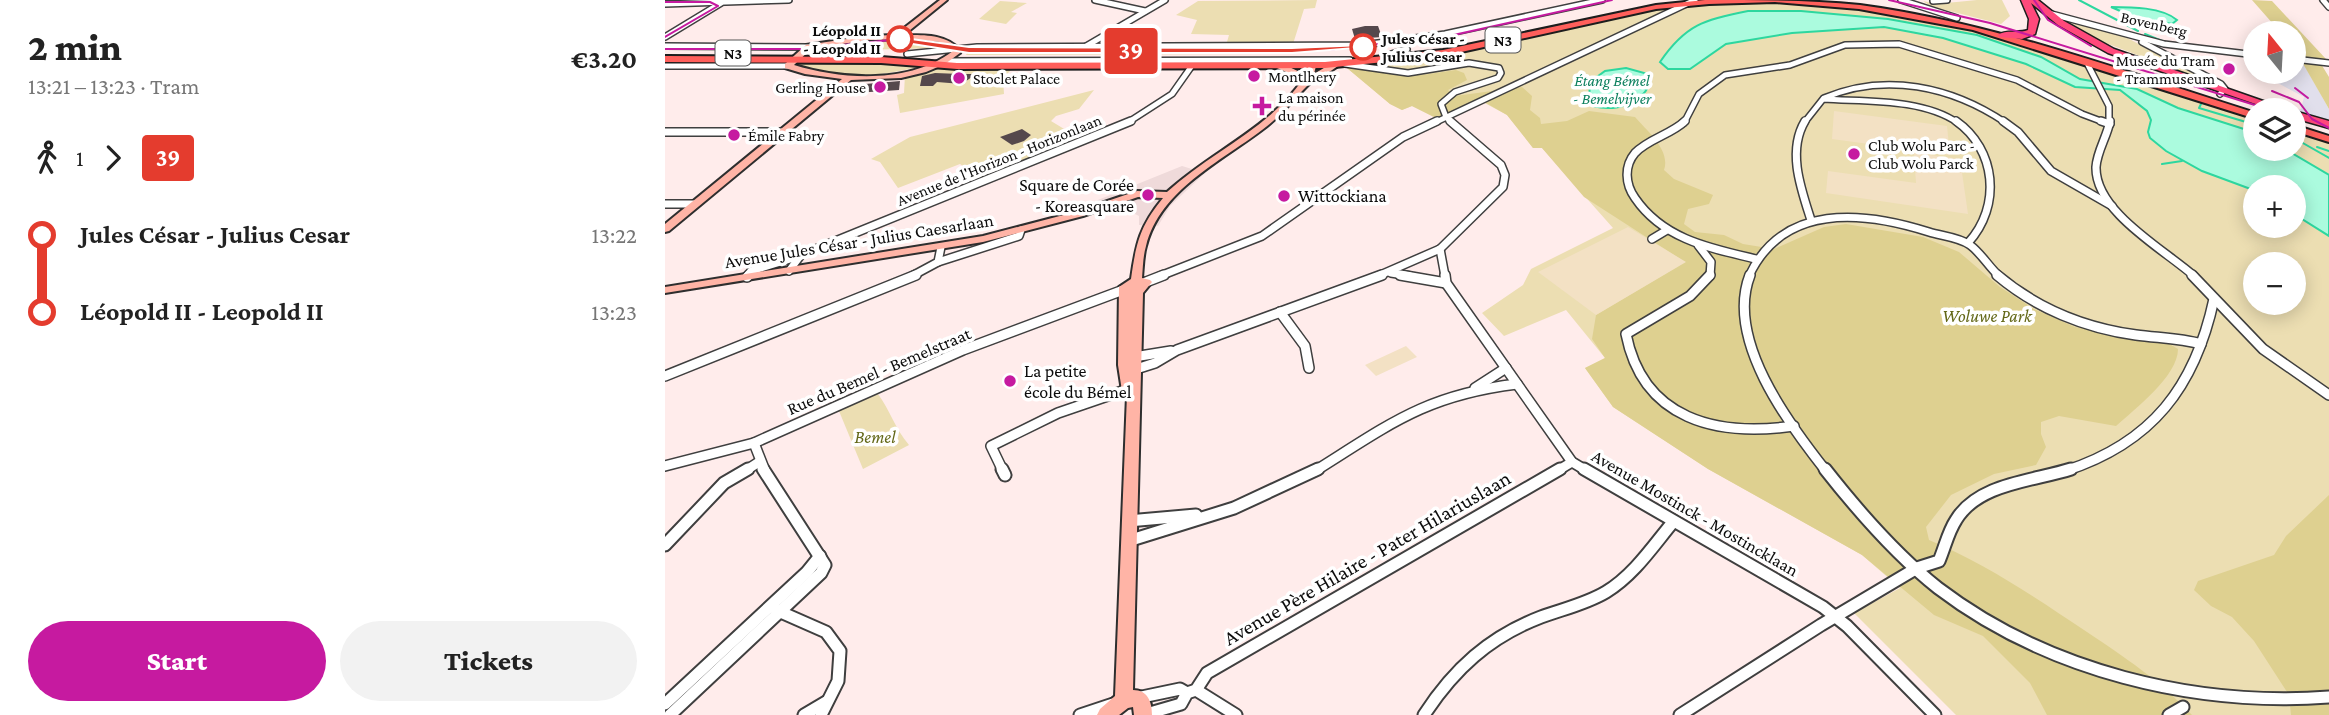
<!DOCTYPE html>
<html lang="en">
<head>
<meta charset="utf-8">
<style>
  body { margin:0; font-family:"Crimson Pro",serif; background:#f2f2f2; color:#222; height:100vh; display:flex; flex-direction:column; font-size:26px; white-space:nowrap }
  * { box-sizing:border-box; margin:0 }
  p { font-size:23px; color:#767676 }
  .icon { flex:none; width:38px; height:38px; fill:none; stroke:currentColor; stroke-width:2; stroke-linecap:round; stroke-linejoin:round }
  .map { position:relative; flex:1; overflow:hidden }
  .panel { display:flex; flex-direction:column; background:#fff; width:665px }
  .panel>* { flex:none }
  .badge { padding:0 14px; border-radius:5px; font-size:24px; line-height:46px }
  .needle { width:46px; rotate:342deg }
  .controls { position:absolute; left:1578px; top:21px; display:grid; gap:14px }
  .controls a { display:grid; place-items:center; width:63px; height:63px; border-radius:50%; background:#fff; box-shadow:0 4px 18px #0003; font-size:35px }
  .map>.badge { position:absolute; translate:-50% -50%; box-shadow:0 0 0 4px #fff }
  .legs { display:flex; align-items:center; gap:10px; height:77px; padding:0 28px; font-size:23px }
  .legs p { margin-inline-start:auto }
  .overview { display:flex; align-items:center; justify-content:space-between; height:119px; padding:0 28px }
  h1 { font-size:38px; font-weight:800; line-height:52px }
  .cta { display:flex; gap:14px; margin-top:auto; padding:14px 28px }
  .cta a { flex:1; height:80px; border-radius:42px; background:#c61aa0; color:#fff; font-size:28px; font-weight:800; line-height:80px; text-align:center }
  .cta a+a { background:#f2f2f2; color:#222 }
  ul { padding:0 28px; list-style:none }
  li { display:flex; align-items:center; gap:24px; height:77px; font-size:26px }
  li i { display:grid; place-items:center; width:10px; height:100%; margin:0 9px; background:currentColor }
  li i::after { content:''; width:18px; height:18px; margin:-9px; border:5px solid; border-radius:50%; background:#fff }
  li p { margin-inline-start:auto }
  li:first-child i { background:linear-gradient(#0000 50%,currentColor 0) }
  li:last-child i { background:linear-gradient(currentColor 50%,#0000 0) }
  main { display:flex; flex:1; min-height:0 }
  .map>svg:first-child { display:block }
  .industrial { fill:#e1dfec }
  .green { fill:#ecdeb2; fill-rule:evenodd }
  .forest { fill:#ded090 }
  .pitch { fill:#f3e1c4 }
  .plaza { fill:#efdada }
  .water { fill:#abfbde; stroke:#2dd79f; stroke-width:2 }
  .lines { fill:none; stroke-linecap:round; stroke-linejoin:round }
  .stream { stroke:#2dd79f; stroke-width:2 }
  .building { fill:#55484c }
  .street-far3-casing { stroke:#3f3f3f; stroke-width:8 }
  .street-far2-casing { stroke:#3f3f3f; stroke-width:10 }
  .street-far1-casing { stroke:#3f3f3f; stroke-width:12 }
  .street-casing { stroke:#3f3f3f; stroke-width:15 }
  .secondary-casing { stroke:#2e2e2e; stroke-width:4 }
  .primary-casing { stroke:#1d1d1d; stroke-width:4 }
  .highway-casing { stroke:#1d1d1d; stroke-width:3 }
  .street-far3 { stroke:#fff; stroke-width:5 }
  .street-far2 { stroke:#fff; stroke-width:7 }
  .street-far1 { stroke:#fff; stroke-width:9 }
  .street { stroke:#fff; stroke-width:11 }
  .secondary { fill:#ffb4a6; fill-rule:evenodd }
  .primary { fill:#ff5f5b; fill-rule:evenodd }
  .highway { fill:#ff497b; fill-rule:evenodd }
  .tram { stroke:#c61aa0; stroke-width:2 }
  .line-1 { fill:#e43c2e; stroke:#fff; stroke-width:2 }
  .stop-1-dot { fill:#fff; stroke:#e43c2e; stroke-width:3.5 }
  .poi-dot { fill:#c61aa0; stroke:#fff; stroke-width:2.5 }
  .labels { text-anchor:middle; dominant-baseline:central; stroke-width:7; stroke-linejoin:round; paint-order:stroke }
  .far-street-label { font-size:16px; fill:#0c0c0c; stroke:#fff }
  .far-stop-label { font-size:16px; font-weight:bold; fill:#0c0c0c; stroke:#fff; text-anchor:end }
  .shield { fill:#fff; stroke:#555; stroke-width:2 }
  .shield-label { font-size:16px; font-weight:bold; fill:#0c0c0c }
  .far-poi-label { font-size:16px; fill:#0c0c0c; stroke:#fff; text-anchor:start }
  .far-water-label { font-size:16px; font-style:italic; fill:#0e815f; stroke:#fff }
  .poi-label { font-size:18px; fill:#0c0c0c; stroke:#fff; text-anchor:start }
  .street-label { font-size:18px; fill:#0c0c0c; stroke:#fff }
  .park-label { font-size:18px; font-style:italic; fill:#636818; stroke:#fff }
  .near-street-label { font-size:21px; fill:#0c0c0c; stroke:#fff }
</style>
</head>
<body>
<main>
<section class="panel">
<div class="overview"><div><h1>2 min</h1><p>13:21 – 13:23 · Tram</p></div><b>€3.20</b></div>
<div class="legs"><svg class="icon" aria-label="walk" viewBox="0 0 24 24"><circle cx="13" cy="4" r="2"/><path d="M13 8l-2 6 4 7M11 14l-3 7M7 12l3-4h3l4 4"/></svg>1<svg class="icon" aria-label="forward" viewBox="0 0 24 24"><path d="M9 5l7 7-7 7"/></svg><b class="badge" style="background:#e43c2e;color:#fff">39</b></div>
<ul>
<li><i style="color:#e43c2e"></i><b>Jules César - Julius Cesar</b><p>13:22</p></li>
<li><i style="color:#e43c2e"></i><b>Léopold II - Leopold II</b><p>13:23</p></li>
</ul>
<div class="cta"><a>Start</a><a>Tickets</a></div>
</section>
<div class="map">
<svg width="1664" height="715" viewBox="0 0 1664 715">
  <rect width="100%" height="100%" fill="#ffeceb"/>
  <polygon class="industrial" points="1629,60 1637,61 1664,109 1664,123 1629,111 1636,109 1639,97 1592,72 1629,72"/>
  <g class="green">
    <polygon points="652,0 650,8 639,9 628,44 562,42 564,35 526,34 532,20 511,15 533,1"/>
    <polygon points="1312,0 1337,0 1345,16 1336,24 1265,6 1258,1 1271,4"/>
    <polygon points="335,1 362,3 346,12 352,13 341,24 314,19"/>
    <path d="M1087,2L1187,8L1276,23L1334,38L1591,120V149H1629V132L1664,143V715H1291L1189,613L1235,588L1197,555L1043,469L948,407L920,368L940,358L901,310L839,336L817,313L858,285L866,269L948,228L877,148H868L842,115L814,100L773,119L747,106L737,110L725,104L682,68L799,52L1002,8ZM1591,187H1629V226H1591ZM1591,264H1629V303H1591Z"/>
    <polygon points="1397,18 1453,33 1549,84 1438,42"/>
    <polygon points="224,40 254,41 279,48 146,51"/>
    <polygon points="302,53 630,54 301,55"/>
    <path d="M222,62L259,66C221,74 165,86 130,63Z"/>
    <polygon points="273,69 347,69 338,78 339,94 235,113 232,95 239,93 240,75"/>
    <polygon points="429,90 414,109 391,116 386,121 414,138 315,178 295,164 233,188 215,162 206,159 245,137"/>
    <path d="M213,394C225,410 230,429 244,445L198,469L174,411Z"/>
  </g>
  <g class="forest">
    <polygon points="1587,0 1607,1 1661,59 1653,59 1664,77 1664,109 1629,48 1629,33 1616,33"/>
    <path d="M682,68L757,75L791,70L799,73L802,80L783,90L790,96L857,87L867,96L865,110L875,118L876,124L902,121L924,111L970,117C982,131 1006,150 999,170L1009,179L1048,195L1044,204L1023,209L1019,224L1030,232L1059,235L1078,244L1109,249L1159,227L1181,224L1258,237L1294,252L1335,287L1369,309L1410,327L1487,343H1503L1513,349C1513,376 1470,409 1451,426L1394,416L1376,422V434L1381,447L1371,465L1329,474L1286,495L1261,527L1264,540C1321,564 1370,597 1422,632C1462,659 1493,679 1527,715H1382L1365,683L1318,636L1269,615L1197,555L1043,469L948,407L920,368L940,358L927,339L931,315L1020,262L919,197L877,148H868L842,115L814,99L773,119L747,106L737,110L725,104Z"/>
    <polygon points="1664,495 1664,715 1626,715 1624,695 1589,641 1567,617 1546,606 1529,590 1533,581 1609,555 1621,536"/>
  </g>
  <g class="pitch">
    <polygon points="1169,111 1282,126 1285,155 1167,139"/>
    <polygon points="1249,153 1295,159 1303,214 1161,193 1163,171 1251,183"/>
    <polygon points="963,227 1021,262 931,315 873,272"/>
    <polygon points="741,346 752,357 711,376 700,365"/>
  </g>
  <polygon class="plaza" points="517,166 540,173 505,206 493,226 474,225 474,216 462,210 430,215 423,204"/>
  <g class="water">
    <path d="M1446,7C1466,7 1497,7 1512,20L1507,24L1469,17Z"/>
    <path d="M1083,11H1136L1223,19L1312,35L1376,57L1415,79L1472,89L1513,108L1582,130L1591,134V149H1620L1664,175V236L1629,214V187H1591V191L1537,171L1501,151L1485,138L1483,132L1486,120L1482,111L1455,90L1410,87L1361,64L1278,38L1219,27L1127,33L1061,44L1025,69H1003L995,62C1020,25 1040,19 1083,11Z"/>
    <path d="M961,68L983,74L986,80C979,104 950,112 928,106L924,100L925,82L940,71Z"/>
  </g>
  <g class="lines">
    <g class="stream">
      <polyline points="1414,0 1473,31"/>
      <polyline points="1480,34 1502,43"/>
      <polyline points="1536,104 1534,108 1591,125"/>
      <polyline points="1629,138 1664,158"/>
      <polyline points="1652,147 1664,151"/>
      <polyline points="1497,164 1517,161"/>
    </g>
  </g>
  <g class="building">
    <polygon points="700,26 713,26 717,37 690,39 687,29"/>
    <polygon points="270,73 295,74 311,74 297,84 272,82 268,86 255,86 257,76"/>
    <polygon points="235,81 234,90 190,93 200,84"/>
    <polygon points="357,129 366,135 359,141 347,145 335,137"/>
  </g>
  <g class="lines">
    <g class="street-far3-casing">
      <g id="street-far3">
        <polyline points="430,0 480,11"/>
        <polyline points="1236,0 1292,18"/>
        <polyline points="1658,0 1664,7"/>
        <polyline points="1268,1 1282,0"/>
        <polyline points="0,4 124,0"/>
        <polyline points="1383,13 1499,44 1591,55"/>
        <polyline points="0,37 56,3"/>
        <polyline points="1477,42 1556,84 1560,89 1555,94"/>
        <polyline points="0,46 144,47"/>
        <polyline points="418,48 500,0"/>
        <polyline points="242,54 312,47 698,45 780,34 937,0"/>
        <polyline points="720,56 742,49"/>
        <polyline points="1629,59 1664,63"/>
        <polyline points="280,61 685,60"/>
        <polyline points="680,64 743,73 804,63 834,68 836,73 833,78 790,92 776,104 781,117 787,123"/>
        <polyline points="1423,65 1444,106 1444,123"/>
        <polyline points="0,66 123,66"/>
        <path d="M1159,98C1220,72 1286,86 1341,123"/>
        <polyline points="462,123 507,94 526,67"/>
        <polyline points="769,123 1030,0"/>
        <polyline points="1019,123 1034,94 1060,75 1125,65 1180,45 1234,44 1352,80 1417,114 1441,123"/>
        <path d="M1139,123L1158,99C1200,102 1257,98 1293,123"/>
      </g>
    </g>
    <g class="street-far2-casing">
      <g id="street-far2">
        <path d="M1020,121C1007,134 983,139 970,153C959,166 960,184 970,198C998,239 1044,248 1091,259"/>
        <path d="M1140,121C1122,151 1136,189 1146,220"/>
        <path d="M1291,121C1331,149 1337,206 1303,243"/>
        <polyline points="1338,121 1353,132 1386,171 1447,206"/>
        <polyline points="1436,121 1445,124"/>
        <path d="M1445,121C1442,137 1432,151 1431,167C1430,212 1500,250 1529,276"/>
        <polyline points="0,132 118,132"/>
        <polyline points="0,204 30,204"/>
        <polyline points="987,239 1002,230"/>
        <polyline points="1033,245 1046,262 1045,276"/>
        <polyline points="775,249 780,276"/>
        <polyline points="273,262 354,236 356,230"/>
        <polyline points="124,271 136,255 466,121"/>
        <polyline points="726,273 745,276"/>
        <polyline points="82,276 86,271 135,256"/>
        <polyline points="247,276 273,262 276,247"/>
        <polyline points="495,276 597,236 738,137 772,121"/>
        <polyline points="713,276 775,249 838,187 840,175 836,165 785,121"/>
        <path d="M1084,276C1118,203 1198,211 1264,232C1276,236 1294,237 1305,245C1316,253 1324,267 1334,276"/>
      </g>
    </g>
    <g class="street-far1-casing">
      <g id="street-far1">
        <polyline points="735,275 781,283"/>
        <polyline points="780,275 781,283 907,462 922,471"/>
        <path d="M1045,275L1025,296L961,334C978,420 1052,437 1129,426"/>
        <path d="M1085,275C1060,339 1123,423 1161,471"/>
        <path d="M1332,275C1371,308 1420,328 1471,335C1493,338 1515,338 1536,344"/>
        <polyline points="1527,275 1598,349 1664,395"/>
        <polyline points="82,277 84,275"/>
        <polyline points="481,282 499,275"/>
        <polyline points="615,312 640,346 644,368"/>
        <polyline points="469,357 506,351"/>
        <polyline points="468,370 490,363 512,350 717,275"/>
        <polyline points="0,376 251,275"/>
        <polyline points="810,388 841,368"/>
        <polyline points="89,443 100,471"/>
        <polyline points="0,466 89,443 298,350 461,289"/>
        <polyline points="80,471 94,462"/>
        <polyline points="338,471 326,446 393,413 463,389"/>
        <path d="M650,471C725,424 761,395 852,384"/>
        <polyline points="892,471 907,462"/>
        <path d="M1400,471C1487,443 1530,387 1549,299"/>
      </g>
    </g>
    <g class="street-casing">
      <g id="street">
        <polyline points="337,469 340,475"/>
        <polyline points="919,469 1158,607 1182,626 1270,715"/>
        <path d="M1160,469C1193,511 1230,554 1273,588C1382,671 1529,707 1664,697"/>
        <polyline points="463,521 531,515"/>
        <polyline points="463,541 569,508 653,469"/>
        <polyline points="0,545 59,483 83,469"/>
        <polyline points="111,610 161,632 175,651 173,681 156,715"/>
        <polyline points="531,690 571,715"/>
        <polyline points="472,698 515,689 522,693"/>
        <polyline points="0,704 142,572 155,556"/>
        <polyline points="5,715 156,573 160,565 98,469"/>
        <polyline points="139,715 161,702"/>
        <polyline points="415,715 448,704"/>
        <polyline points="478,715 516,704 522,693 531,690 542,673 895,469"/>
        <path d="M759,715C789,669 824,637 876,617C898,609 921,604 941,592C969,575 988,546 1008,522"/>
        <path d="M1015,715L1156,625L1252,568L1274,561C1280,547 1283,532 1291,520C1313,483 1369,481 1406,469"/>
        <polyline points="1504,715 1518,707"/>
      </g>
    </g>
    <g class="secondary-casing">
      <g id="secondary">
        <path d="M275,0H282L239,35C259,35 282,34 296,51L295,53L280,64L261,72L236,78L186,80L4,231L0,232V224L177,79L140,74L120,68V64L141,45L202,36L230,35ZM244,39L275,42L288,51C245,84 178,80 129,65L146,49L202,40Z"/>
        <path d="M667,63L674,65C665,73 651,77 643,85C627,101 615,117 597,130C555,162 495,190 481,246C478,256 478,267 477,278L485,280L487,282L478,293L468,690C483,690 487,702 487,715H469L468,707L463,708L454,715H432L435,709L450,696L462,395L457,391L453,365L454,287L466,279C471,243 475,226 498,198L473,197L418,216L318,242L0,293V287L318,236L410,212L472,191L502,192C545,152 604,129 638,79L612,68V64H618L641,75L644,64L651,66L649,74Z"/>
      </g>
    </g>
    <g class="primary-casing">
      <g id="primary">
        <path d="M1040,0C1091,0 1144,0 1195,5C1330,23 1460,72 1591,113V119L1308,30L1194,9L1110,2L1044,4L991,9L778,56L660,68L292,69L216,63L0,62V56L216,57L292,63L660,62L778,50L991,5Z"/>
        <polygon points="1629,125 1664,136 1664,142 1629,131"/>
      </g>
    </g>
    <g class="highway-casing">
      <g id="highway">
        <path d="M1356,0H1373L1399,21L1449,49L1624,110H1608L1443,53L1393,25L1366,3L1374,19L1370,34L1357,39L1335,37L1333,35C1341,29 1353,34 1363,30L1364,19Z"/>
        <polygon points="1629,111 1664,121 1664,128 1629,118"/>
      </g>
    </g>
    <use href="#street-far3" class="street-far3"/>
    <use href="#street-far2" class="street-far2"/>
    <use href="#street-far1" class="street-far1"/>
    <use href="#street" class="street"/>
    <use href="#secondary" class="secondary"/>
    <use href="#primary" class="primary"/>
    <use href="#highway" class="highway"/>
    <g class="tram">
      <polyline points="1224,0 1325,23 1606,110"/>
      <polyline points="1369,0 1383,20 1426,46"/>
      <polyline points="0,2 45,2 53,6 0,37"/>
      <polyline points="0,49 140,49 235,39 304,50 662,50 784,36 947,0"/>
      <polyline points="1630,88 1643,98"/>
      <polyline points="1607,91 1634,102 1647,119 1664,128"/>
    </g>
  </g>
  <polygon class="line-1" points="232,37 304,47 627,48 698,45 703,47 627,53 304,53 235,42"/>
  <g class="stop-1-dot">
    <circle cx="235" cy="39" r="12"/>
    <circle cx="698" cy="47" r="12"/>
  </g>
  <g class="poi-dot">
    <circle cx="1564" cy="69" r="7"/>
    <circle cx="589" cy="76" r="7"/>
    <circle cx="294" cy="78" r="7"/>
    <circle cx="215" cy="87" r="7"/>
    <path d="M593.5 95.5h7v7h7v7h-7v7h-7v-7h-7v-7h7z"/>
    <circle cx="69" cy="135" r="7"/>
    <circle cx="1189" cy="154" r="7"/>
    <circle cx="483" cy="195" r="7"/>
    <circle cx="619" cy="196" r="7"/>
    <circle cx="345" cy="381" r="7"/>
  </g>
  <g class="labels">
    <g class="far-street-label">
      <text transform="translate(1489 24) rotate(13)">Bovenberg</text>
      <text transform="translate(334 160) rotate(-22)">Avenue de l'Horizon - Horizonlaan</text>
    </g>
    <g class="far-stop-label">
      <text x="216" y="30">Léopold II<tspan x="216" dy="18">- Leopold II</tspan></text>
      <text x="717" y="38" text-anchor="start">Jules César -<tspan x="717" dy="18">Julius Cesar</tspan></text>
    </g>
    <g class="shield">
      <rect x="820.5" y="27.5" width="35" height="25" rx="5"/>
      <rect x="50.5" y="40.5" width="35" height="25" rx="5"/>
    </g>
    <g class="shield-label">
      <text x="838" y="40">N3</text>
      <text x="68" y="53">N3</text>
    </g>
    <g class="far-poi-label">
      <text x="1550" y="60" text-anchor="end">Musée du Tram<tspan x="1550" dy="18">- Trammuseum</tspan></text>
      <text x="603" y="76">Montlhery</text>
      <text x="308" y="78">Stoclet Palace</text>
      <text x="201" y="87" text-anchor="end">Gerling House</text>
      <text x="613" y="97">La maison<tspan x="613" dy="18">du périnée</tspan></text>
      <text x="83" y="135">Émile Fabry</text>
      <text x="1203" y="145">Club Wolu Parc -<tspan x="1203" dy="18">Club Wolu Parck</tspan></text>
    </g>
    <g class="far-water-label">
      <text x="947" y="80">Étang Bémel<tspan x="947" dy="18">- Bemelvijver</tspan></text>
    </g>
    <g class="poi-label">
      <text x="469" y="185" text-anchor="end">Square de Corée<tspan x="469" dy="21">- Koreasquare</tspan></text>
      <text x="633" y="196">Wittockiana</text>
      <text x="359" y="371">La petite<tspan x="359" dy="21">école du Bémel</tspan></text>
    </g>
    <g class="street-label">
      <text transform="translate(194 241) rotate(-9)">Avenue Jules César - Julius Caesarlaan</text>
      <text transform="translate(214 371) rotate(-23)">Rue du Bemel - Bemelstraat</text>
      <text transform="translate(1030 513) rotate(30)">Avenue Mostinck - Mostincklaan</text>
    </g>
    <g class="park-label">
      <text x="1322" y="316">Woluwe Park</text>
      <text x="210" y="437">Bemel</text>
    </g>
    <g class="near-street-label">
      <text transform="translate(702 558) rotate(-30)">Avenue Père Hilaire - Pater Hilariuslaan</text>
    </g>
  </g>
</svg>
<div class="controls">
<a><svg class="needle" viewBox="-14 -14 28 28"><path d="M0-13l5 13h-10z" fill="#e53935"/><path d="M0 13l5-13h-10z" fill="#767676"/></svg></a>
<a><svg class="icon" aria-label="layers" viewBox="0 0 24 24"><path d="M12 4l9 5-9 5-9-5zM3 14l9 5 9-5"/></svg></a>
<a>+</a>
<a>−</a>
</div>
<b class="badge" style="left:466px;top:51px;background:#e43c2e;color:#fff">39</b>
</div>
</main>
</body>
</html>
